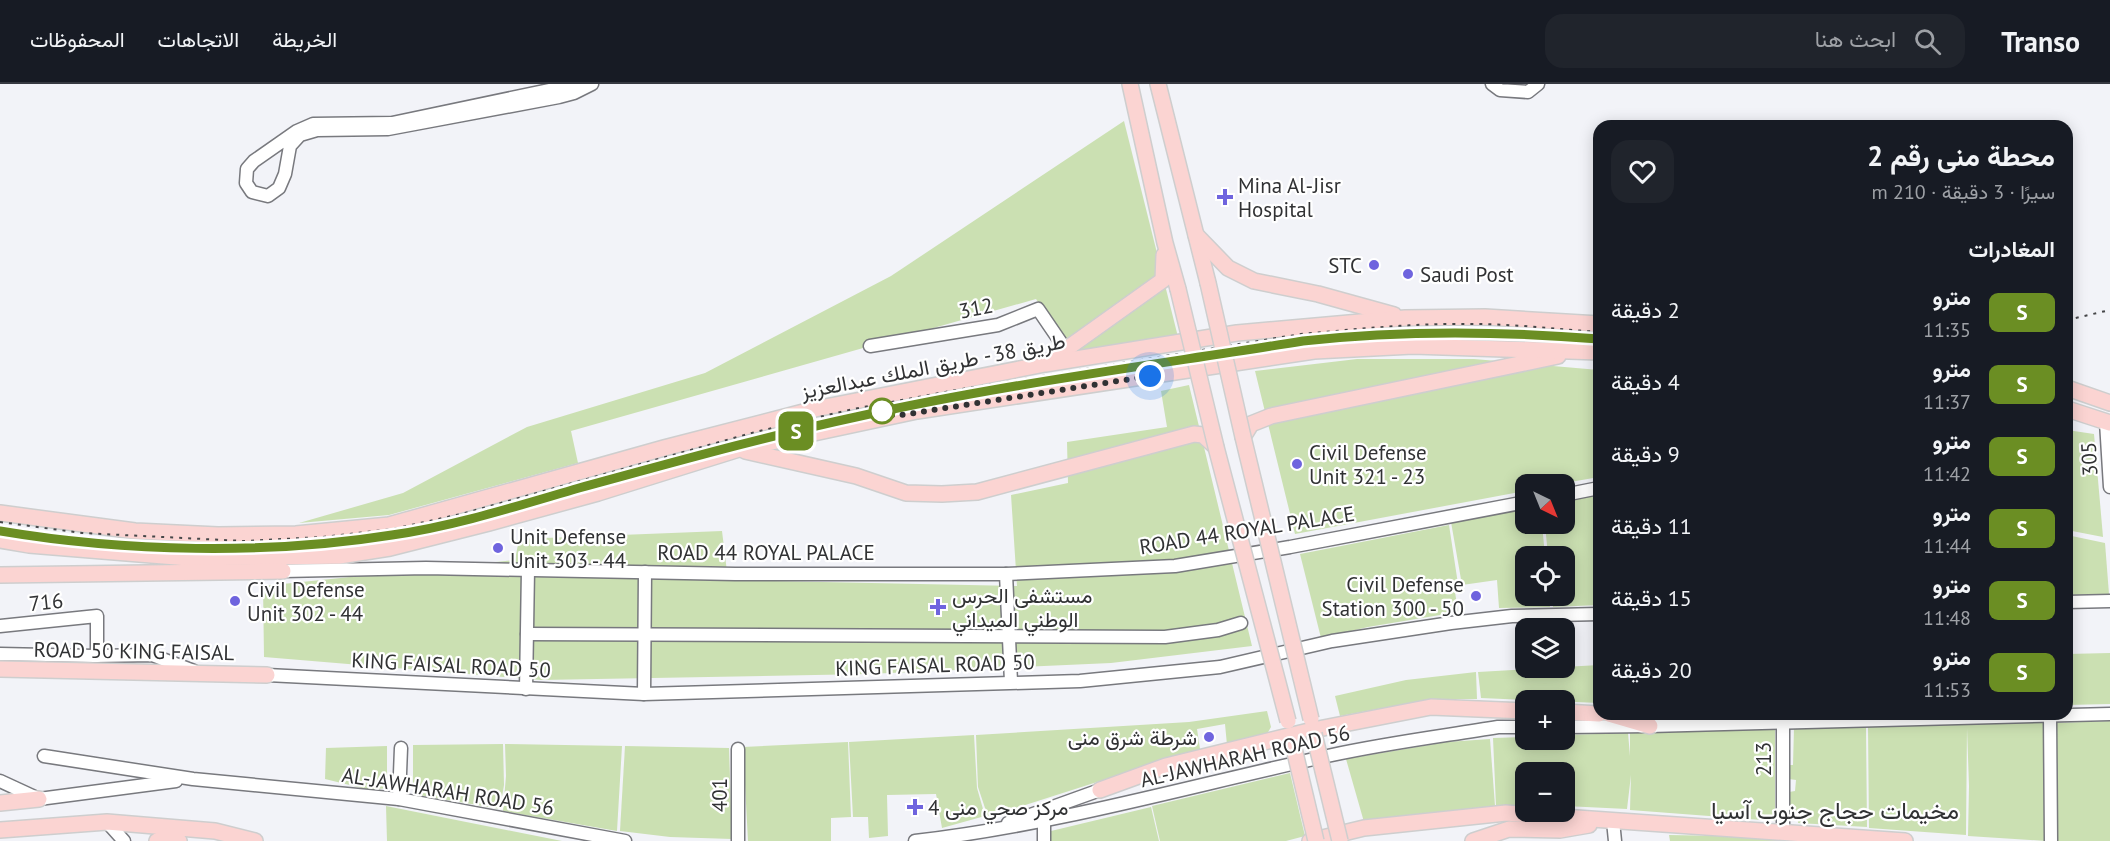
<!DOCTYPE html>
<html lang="ar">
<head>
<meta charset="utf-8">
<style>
  body { margin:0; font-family:"PT Sans",Vazirmatn,sans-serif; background:#20242c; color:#f1f3f6; direction:rtl; height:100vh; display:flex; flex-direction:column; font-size:22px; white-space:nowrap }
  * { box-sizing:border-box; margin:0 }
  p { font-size:20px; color:#9ea1a6 }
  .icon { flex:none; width:33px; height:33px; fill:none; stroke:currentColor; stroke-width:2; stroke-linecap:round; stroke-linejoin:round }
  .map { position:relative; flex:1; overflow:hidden; direction:ltr }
  .drawer { position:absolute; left:1593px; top:36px; width:480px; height:600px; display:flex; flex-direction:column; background:#171b24; border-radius:18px; box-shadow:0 3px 15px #0003; direction:rtl }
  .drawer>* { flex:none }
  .badge { padding:0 12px; border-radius:9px; font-size:21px; line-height:39px }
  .needle { width:39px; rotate:137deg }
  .tools { position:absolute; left:1515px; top:390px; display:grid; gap:12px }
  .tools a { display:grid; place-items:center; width:60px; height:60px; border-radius:12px; background:#171b24; box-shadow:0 3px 15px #0003; font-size:30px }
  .you { position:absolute; width:30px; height:30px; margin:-15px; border:4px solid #fff; border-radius:50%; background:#1a73e8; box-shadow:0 0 0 9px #1a73e833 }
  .map>.badge { position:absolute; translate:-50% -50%; box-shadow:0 0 0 3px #fff }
  h2 { padding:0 18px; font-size:22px; line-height:54px }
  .round { display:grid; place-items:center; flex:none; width:63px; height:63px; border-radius:18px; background:#20242c }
  .overview { display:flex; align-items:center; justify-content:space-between; height:102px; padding:0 18px }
  h1 { font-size:28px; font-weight:700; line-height:45px }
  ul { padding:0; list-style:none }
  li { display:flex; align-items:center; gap:18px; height:72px; padding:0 18px }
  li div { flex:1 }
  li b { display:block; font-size:22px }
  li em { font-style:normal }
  li .badge { min-width:66px; font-weight:700; text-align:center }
  header { display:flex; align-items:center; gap:36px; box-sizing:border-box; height:84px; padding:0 30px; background:#171b24; border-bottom:2px solid #363941 }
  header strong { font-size:28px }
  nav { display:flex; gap:33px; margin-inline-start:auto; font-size:21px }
  .search { width:420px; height:54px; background:#20242c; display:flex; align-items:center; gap:15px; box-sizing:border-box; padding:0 21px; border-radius:18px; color:#9ea1a6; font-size:22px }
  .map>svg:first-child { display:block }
  .green { fill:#cbe0b2 }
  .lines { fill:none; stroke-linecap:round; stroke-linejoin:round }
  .minor-casing { stroke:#78797e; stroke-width:15 }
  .major-casing { stroke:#cecece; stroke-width:18 }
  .minor { stroke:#fff; stroke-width:12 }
  .major { stroke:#fbd4d2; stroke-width:15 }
  .rail { stroke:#464749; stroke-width:2; stroke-dasharray:3 6; stroke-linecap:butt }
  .major-bridge-casing { stroke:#cecece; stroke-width:18; stroke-linecap:butt }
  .major-bridge { stroke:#fbd4d2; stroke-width:15 }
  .line-casing { stroke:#fff; stroke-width:14 }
  .line { stroke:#6b8e23; stroke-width:9 }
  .walk { stroke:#313234; stroke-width:6; stroke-dasharray:0 10.8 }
  .poi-dot { fill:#6f64de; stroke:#fff; stroke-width:2 }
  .stop-dot { fill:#fff; stroke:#6b8e23; stroke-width:3 }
  .labels { text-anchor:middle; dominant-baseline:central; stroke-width:4.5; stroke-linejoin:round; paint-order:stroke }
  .poi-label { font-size:21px; fill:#313234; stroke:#fff; text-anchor:start }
  .street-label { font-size:21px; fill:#313234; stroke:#fff }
  .quarter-label { font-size:24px; fill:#313234; stroke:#fff }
</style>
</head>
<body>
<header>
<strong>Transo</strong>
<div class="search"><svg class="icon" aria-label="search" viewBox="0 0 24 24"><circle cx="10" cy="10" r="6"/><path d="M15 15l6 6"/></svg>ابحث هنا</div>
<nav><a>الخريطة</a><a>الاتجاهات</a><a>المحفوظات</a></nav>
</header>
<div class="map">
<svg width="2110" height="757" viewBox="0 0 2110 757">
  <rect width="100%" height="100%" fill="#f2f3f8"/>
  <g class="green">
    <polygon points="1124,37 1178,253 1074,270 1036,215 571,347 578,379 389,431 299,439 403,409 527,343 705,289 891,192"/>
    <polygon points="1357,275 1474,275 1599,286 1599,393 1559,400 1526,400 1525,407 1295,450 1255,287"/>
    <polygon points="1189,301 1252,562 1111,579 868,590 541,596 264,573 263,502 515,476 519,455 722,447 728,496 1017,502 1011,411 1068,399 1067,358 1167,343 1161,307"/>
    <polygon points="2067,346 2094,350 2103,453 2067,446"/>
    <polygon points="1599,411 1599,521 1553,523 1552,512 1564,512 1564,472 1548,472 1545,440 1564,440 1565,417"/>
    <polygon points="1525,425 1526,440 1542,440 1545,472 1526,472 1526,512 1549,512 1550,523 1499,524 1497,496 1462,501 1451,438"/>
    <polygon points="1449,441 1458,500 1454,501 1458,528 1368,543 1321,554 1300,470"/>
    <polygon points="2067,451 2105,459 2109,510 2067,511"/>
    <polygon points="2110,569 2110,620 2067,621 2067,570"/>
    <polygon points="1599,581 1599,619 1481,614 1478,588"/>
    <polygon points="1476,588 1477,615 1431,615 1340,632 1335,612 1406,596"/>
    <polygon points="1267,627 1271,643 1267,650 1227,661 1225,640 1197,645 1200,665 988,733 978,703 976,651 1189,638"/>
    <polygon points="2110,637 2110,757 2056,757 2056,639"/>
    <polygon points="2046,638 2046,757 1968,752 1969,702 1967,644 1966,751 1869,744 1868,643"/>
    <polygon points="1866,643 1867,743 1798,739 1799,727 1789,726 1789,708 1795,707 1796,696 1789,695 1789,681 1793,681 1794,644"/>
    <polygon points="1775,645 1775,737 1630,726 1631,691 1627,725 1565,722 1564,688 1526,688 1525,722 1496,722 1493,654 1525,653 1526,656 1564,656 1565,651 1628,649 1630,672 1630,649"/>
    <polygon points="974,651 977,704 985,732 942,744 936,710 887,711 888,752 869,754 868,733 853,733 849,658"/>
    <polygon points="1490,655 1495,722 1364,738 1346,675 1447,658"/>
    <polygon points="848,658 851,733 831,734 831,757 748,757 743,663"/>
    <polygon points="503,660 504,701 500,725 413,710 413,661"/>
    <polygon points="505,660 622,662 617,747 503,727 506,692"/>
    <polygon points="387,662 387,704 370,706 325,695 326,664"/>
    <polygon points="625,662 729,664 732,755 670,753 620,747"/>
    <polygon points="1290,689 1305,752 1286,757 1160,757 1152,722"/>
    <polygon points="386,722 562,757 387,757"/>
    <polygon points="1151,723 1159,757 1051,757 1051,747"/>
    <polygon points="1669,751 1724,752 1806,757 1670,757"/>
  </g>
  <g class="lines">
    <g class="minor-casing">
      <g id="minor">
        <polyline points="578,0 392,39 313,40 297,47 254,77 247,85 246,99 252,108 268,112 279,104 285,90 290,62 300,51 317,46 388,45 559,13 574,9 592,0"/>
        <polyline points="1492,0 1500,6 1528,8 1538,0"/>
        <polyline points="870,262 998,241 1038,225 1066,266"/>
        <polyline points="2106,338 2110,403"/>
        <polyline points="1564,411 1599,404"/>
        <polyline points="283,487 426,484 735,490 1006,490 1175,482 1290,463 1526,418"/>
        <polyline points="1006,490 1011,598"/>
        <polyline points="2067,518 2110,517"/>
        <polyline points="0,542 97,532 97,572"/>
        <polyline points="527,550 1165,553 1218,546 1241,539"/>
        <polyline points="0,570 94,572 152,571 194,587"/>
        <polyline points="267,591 644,610 1080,597 1220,583 1332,557 1451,539 1512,532 1599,530"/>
        <polyline points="526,605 528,486"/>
        <polyline points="644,610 645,488"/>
        <polyline points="2050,632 2051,757"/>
        <polyline points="1783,639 1783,747"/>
        <polyline points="1564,643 1650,642 2110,630"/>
        <polyline points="738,665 738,757"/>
        <polyline points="44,672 193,695 399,715 625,757"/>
        <polyline points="0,697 39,715 176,697"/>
        <polyline points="399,715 401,664"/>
        <polyline points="1613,737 1615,757"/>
        <polyline points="107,738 124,757"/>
        <polyline points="1044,738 1044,757"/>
        <polyline points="1008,739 1100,706"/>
        <path d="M915,757C1056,741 1193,701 1332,671C1387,659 1443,652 1498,643H1526"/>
      </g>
    </g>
    <g class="major-casing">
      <g id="major">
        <polyline points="1130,0 1165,159 1178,205"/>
        <polyline points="1158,0 1208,199"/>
        <polyline points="1196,151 1228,184 1254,197 1318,210 1394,231"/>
        <polyline points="1051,276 1163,196 1164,171"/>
        <polyline points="2067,304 2110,319"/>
        <polyline points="2067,325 2110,339"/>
        <polyline points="1243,353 1251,340 1271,332 1558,272"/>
        <polyline points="745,367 856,392 906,409 942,410 977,408 1194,350 1203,351 1216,363"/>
        <polyline points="0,429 135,447 218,451 296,450 389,441 664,364 815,325 1045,280 1237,249 1405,234 1485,233 1599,240"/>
        <polyline points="0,456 29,461 188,474 339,472 390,464 489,439 598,409 739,365 917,327 1314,267 1413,262 1599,268"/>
        <polyline points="0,491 283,487"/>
        <polyline points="0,585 267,591"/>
        <polyline points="1564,628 1599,630"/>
        <polyline points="1609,630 1650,642"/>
        <polyline points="1100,706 1166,682 1313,646 1431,623 1526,627"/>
        <polyline points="0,719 39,715"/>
        <polyline points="0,746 107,738 215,747 255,757"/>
        <polyline points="157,757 170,751 179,757"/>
        <polyline points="1310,757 1364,744 1506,729 1905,757"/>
        <polyline points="1473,757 1509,745 1560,746 1589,741"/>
      </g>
    </g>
    <use href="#minor" class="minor"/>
    <use href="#major" class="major"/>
    <g class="rail">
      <polyline points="2067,236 2110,226"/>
      <path d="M0,438L82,449L244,457L322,453L393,445L465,429L755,348L853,325L956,306L1301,250C1358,245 1414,239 1471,240C1513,240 1556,245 1599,248"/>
      <polyline points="0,447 74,456"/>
      <polyline points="107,459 170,462"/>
    </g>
    <g class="major-bridge-casing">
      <g id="major-bridge">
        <polyline points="1208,199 1243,353 1311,635"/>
        <polyline points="1178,205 1216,363 1288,637"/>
        <polyline points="1314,650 1340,757"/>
        <polyline points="1292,656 1316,757"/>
      </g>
    </g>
    <use href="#major-bridge" class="major-bridge"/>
  </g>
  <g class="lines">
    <g class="line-casing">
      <path id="line" d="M0,447C124,468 267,471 392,451C455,442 517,422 579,404C671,379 763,353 856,333C1004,300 1154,281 1303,257C1402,246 1500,247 1599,255"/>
    </g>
    <use href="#line" class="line"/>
    <polyline class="walk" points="882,327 895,332 1150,292"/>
  </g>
  <g class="poi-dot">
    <path d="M1222 104h6v6h6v6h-6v6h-6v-6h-6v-6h6z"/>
    <circle cx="1374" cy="181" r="6"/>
    <circle cx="1408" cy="190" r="6"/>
    <circle cx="1297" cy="380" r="6"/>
    <circle cx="498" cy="464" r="6"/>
    <circle cx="1476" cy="512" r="6"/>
    <circle cx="235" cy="517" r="6"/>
    <path d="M935 514h6v6h6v6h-6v6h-6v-6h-6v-6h6z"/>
    <circle cx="1209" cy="653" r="6"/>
    <path d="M912 714h6v6h6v6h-6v6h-6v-6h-6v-6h6z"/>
  </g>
  <circle class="stop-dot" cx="882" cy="327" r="12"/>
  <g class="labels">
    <g class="poi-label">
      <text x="1238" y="101">Mina Al-Jisr<tspan x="1238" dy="24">Hospital</tspan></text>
      <text x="1362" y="181" text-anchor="end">STC</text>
      <text x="1420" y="190">Saudi Post</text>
      <text x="1309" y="368">Civil Defense<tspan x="1309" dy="24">Unit 321 - 23</tspan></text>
      <text x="510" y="452">Unit Defense<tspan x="510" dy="24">Unit 303 - 44</tspan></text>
      <text x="1464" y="500" text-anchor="end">Civil Defense<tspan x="1464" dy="24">Station 300 - 50</tspan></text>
      <text x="247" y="505">Civil Defense<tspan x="247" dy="24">Unit 302 - 44</tspan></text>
      <text x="952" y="511">مستشفى الحرس<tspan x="952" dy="24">الوطني الميداني</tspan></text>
      <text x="1197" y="653" text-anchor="end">شرطة شرق منى</text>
      <text x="928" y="723">مركز صحي منى 4</text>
    </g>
    <g class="street-label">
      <text transform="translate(976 224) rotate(-11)">312</text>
      <text transform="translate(933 282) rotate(-11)">طريق 38 - طريق الملك عبدالعزيز</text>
      <text transform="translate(2089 375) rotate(-93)">305</text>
      <text transform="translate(1247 446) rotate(-9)">ROAD 44 ROYAL PALACE</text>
      <text x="766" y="468">ROAD 44 ROYAL PALACE</text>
      <text transform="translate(46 518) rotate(-6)">716</text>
      <text transform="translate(134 567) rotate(1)">ROAD 50 KING FAISAL</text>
      <text transform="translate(451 581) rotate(3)">KING FAISAL ROAD 50</text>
      <text transform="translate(935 581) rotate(-2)">KING FAISAL ROAD 50</text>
      <text transform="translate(1245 672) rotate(-13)">AL-JAWHARAH ROAD 56</text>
      <text transform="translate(1763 675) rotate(-90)">213</text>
      <text transform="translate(448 707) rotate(9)">AL-JAWHARAH ROAD 56</text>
      <text transform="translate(719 711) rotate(-90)">401</text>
    </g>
    <g class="quarter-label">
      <text x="1835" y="726">مخيمات حجاج جنوب آسيا</text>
    </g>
  </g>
</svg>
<div class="tools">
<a><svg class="needle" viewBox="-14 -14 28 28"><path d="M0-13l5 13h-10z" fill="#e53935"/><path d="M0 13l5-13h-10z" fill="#9ea1a6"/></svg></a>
<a><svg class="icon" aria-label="locate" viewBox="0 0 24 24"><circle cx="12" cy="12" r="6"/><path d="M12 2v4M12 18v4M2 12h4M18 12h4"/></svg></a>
<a><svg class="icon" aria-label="layers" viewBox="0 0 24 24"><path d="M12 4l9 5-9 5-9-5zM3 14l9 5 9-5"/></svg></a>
<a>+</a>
<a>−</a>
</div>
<div class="you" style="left:1150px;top:292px"></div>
<b class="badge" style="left:796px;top:347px;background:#6b8e23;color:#fff">S</b>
<section class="drawer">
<div class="overview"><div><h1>محطة منى رقم 2</h1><p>سيرًا · 3 دقيقة · 210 m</p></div><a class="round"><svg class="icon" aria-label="heart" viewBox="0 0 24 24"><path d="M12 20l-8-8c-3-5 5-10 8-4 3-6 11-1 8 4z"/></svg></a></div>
<h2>المغادرات</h2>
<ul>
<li><span class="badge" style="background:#6b8e23;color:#fff">S</span><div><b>مترو</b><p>11:35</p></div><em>2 دقيقة</em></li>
<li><span class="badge" style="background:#6b8e23;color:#fff">S</span><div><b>مترو</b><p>11:37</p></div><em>4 دقيقة</em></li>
<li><span class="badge" style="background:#6b8e23;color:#fff">S</span><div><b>مترو</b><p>11:42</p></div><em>9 دقيقة</em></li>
<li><span class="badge" style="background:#6b8e23;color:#fff">S</span><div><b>مترو</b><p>11:44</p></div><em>11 دقيقة</em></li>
<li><span class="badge" style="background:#6b8e23;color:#fff">S</span><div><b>مترو</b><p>11:48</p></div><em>15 دقيقة</em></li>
<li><span class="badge" style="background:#6b8e23;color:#fff">S</span><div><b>مترو</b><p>11:53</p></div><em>20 دقيقة</em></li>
</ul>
</section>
</div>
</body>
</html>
